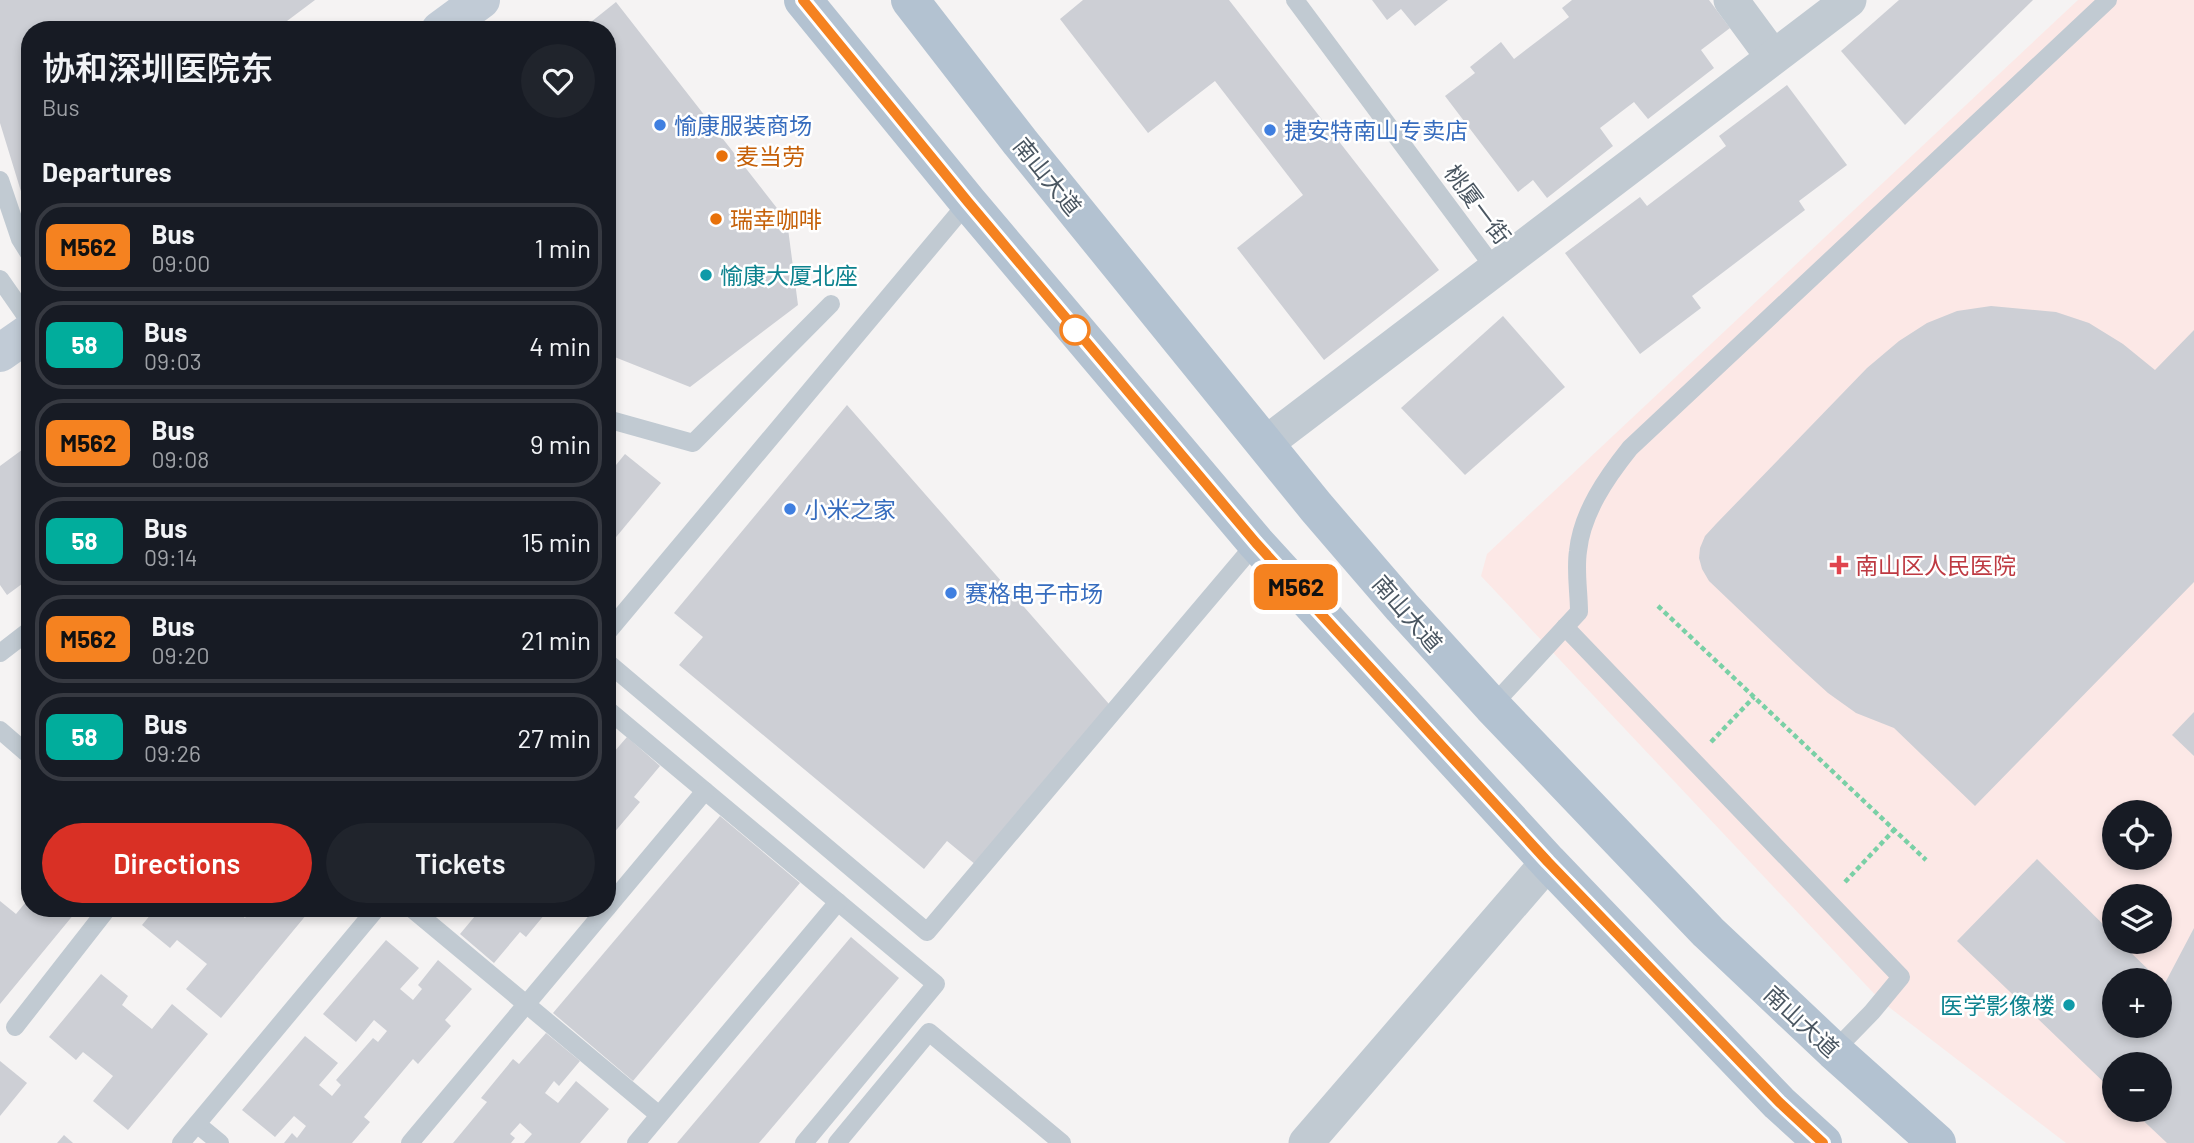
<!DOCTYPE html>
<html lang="en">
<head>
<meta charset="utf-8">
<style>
  body { margin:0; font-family:Barlow,"Noto Sans SC",sans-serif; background:#20242c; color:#f1f3f6; height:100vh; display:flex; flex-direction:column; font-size:26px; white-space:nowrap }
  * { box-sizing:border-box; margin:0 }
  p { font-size:23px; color:#9ea1a6 }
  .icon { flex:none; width:38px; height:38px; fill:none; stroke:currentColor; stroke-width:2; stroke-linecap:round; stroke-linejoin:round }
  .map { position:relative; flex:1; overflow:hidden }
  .drawer { position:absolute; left:21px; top:21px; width:595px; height:896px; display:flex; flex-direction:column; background:#171b24; border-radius:28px; box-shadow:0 4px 10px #0003 }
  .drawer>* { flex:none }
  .badge { padding:0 14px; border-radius:10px; font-size:24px; line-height:46px }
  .tools { position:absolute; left:2102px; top:800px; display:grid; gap:14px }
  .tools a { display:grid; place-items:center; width:70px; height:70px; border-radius:50%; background:#171b24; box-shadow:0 4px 10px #0003; font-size:35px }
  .map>.badge { position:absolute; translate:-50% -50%; box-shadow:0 0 0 4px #fff }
  h2 { padding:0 21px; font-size:26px; line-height:63px }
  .round { display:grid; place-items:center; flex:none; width:74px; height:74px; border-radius:37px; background:#20242c }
  .overview { display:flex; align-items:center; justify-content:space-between; height:119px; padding:0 21px }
  h1 { font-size:33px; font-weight:600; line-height:52px }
  .button { display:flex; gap:14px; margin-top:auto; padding:14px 21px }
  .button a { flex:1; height:80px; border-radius:42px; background:#d93025; color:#fff; font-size:28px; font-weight:600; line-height:80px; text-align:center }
  .button a+a { background:#20242c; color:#f1f3f6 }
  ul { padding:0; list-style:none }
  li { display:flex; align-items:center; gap:21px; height:88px; margin:0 14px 10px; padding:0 7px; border:4px solid #363941; border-radius:28px }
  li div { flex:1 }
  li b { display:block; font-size:26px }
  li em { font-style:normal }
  li .badge { min-width:77px; font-weight:700; text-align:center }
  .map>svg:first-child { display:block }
  .medical { fill:#fce8e6; fill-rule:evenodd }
  .building { fill:#cdcfd5 }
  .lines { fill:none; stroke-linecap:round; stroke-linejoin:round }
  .path { stroke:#7ad0a6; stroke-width:4.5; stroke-dasharray:5 3.5; stroke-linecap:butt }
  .lane { stroke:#c1cad2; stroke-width:18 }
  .street { stroke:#c1cad2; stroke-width:35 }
  .secondary { stroke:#c1cbd6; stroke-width:38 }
  .primary { stroke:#b3c2d1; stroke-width:38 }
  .line-casing { stroke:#fff; stroke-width:16 }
  .line { stroke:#f58220; stroke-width:10 }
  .shop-dot { fill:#3f7fe0; stroke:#fff; stroke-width:2.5 }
  .food-dot { fill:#e8710a; stroke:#fff; stroke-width:2.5 }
  .culture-dot { fill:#0f9aa8; stroke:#fff; stroke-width:2.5 }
  .stop-dot { fill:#fff; stroke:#f58220; stroke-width:3.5 }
  .health-dot { fill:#e0444e; stroke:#fff; stroke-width:2.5 }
  .labels { text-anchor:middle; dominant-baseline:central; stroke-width:5; stroke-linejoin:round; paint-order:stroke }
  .shop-label { font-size:23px; fill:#366cbe; stroke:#fff; text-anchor:start }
  .food-label { font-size:23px; fill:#c56008; stroke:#fff; text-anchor:start }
  .street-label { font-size:23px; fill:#4a5661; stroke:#fff }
  .culture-label { font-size:23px; fill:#0d838f; stroke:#fff; text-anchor:start }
  .health-label { font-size:23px; fill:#be3a42; stroke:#fff; text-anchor:start }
</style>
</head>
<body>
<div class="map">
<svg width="2194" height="1143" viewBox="0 0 2194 1143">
  <rect width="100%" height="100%" fill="#f5f3f3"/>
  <path class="medical" d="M2078,0H2194V1143H2066L1881,1001L1481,576L1487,554ZM2114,812H2160V858H2114ZM2114,896H2160V942H2114ZM2114,980H2160V1026H2114ZM2114,1064H2160V1110H2114Z"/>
  <g class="building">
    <polygon points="0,0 315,0 275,30 30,30 30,193 23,198 0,123"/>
    <polygon points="1083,0 1229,0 1439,270 1324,360 1237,248 1303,195 1215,81 1148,133 1060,19"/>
    <polygon points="1372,0 1448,0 1415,26 1401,9 1387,20"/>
    <polygon points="1572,0 1709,0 1730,28 1701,50 1714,68 1648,119 1634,102 1600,128 1613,146 1547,198 1533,180 1518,192 1445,96 1475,73 1470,67 1501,42 1514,59 1569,17 1562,8"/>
    <polygon points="1899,0 2033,0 1905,125 1841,51"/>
    <polygon points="616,2 787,221 798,305 690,387 607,354 607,30 581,30"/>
    <polygon points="1787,85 1847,165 1799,201 1805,210 1692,296 1701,308 1640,354 1565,253 1640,197 1647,206 1726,146 1719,136"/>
    <polygon points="1991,306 2056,312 2089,323 2123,344 2155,370 2194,330 2194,582 1975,806 1894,728 1856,713 1828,693 1796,664 1709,581 1702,569 1699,558 1700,548 1705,536 1716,524 1867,368 1899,341 1927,323 1957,311"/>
    <polygon points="1503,316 1565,387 1465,475 1401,408"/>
    <polygon points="847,405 1109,704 976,865 947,841 924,869 679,665 703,637 674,613"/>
    <polygon points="30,444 30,554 24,559 30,567 30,578 7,595 0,585 0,466"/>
    <polygon points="625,454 661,483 607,548 607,476"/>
    <polygon points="2194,712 2194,756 2172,735"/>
    <polygon points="627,737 660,766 634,797 640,802 607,841 607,770 611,766 607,760"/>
    <polygon points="720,816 800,883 633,1081 553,1013"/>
    <polygon points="2037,859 2114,935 2114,942 2120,942 2159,980 2114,980 2114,1026 2160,1026 2160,981 2164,985 2194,928 2194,1143 2167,1143 2132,1110 2160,1110 2160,1064 2114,1064 2114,1092 1957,941"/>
    <polygon points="30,897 30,908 79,908 0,1004 0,901 16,914"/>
    <polygon points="156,908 233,908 245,918 253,908 312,908 221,1018 186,989 207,964 177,940 170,948 142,925"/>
    <polygon points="491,908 550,908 526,937 520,932 494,963 460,934 480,910 485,914"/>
    <polygon points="851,937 899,978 759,1143 677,1143"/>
    <polygon points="386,940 419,968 400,989 413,1000 422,989 418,985 438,960 472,989 445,1020 451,1026 418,1064 413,1059 364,1117 370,1122 352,1143 284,1143 292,1133 297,1138 306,1126 294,1116 275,1137 242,1110 305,1036 338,1063 319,1085 332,1096 341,1085 336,1080 373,1038 378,1042 387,1031 374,1020 356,1042 323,1014"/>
    <polygon points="101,974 128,996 122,1005 152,1029 172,1004 208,1034 128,1130 93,1101 113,1076 83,1052 76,1060 49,1037"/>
    <polygon points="546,1033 580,1061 559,1086 554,1081 545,1093 558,1103 576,1081 609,1109 580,1143 524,1143 532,1134 520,1123 510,1134 515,1138 511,1143 453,1143 487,1102 481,1098 513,1059 519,1064"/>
    <polygon points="0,1061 27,1083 0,1116"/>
    <polygon points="64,1135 73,1143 57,1143"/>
  </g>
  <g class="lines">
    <g class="path">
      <polyline points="1658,606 1926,860"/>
      <polyline points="1711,742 1754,697"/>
      <polyline points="1845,882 1895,829"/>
    </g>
    <g class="lane">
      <polyline points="1295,0 1495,269"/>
      <polyline points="0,180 20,239 30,255"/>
      <polyline points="0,279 30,322"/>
      <polyline points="607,419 693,443 831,304"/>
      <polyline points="1565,627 1901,977 1872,1012 1834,1051"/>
      <polyline points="607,633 968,202"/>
      <polyline points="0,653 30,630"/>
      <polyline points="607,662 927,932 1256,543"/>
      <path d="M1492,706L1579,612C1579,592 1575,571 1578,551C1582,513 1606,478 1630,448L2108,0"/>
      <polyline points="607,709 936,984 804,1143"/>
      <polyline points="0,730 30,756"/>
      <polyline points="411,908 659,1115"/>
      <polyline points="607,908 705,791"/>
      <polyline points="15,1027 108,908"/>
      <polyline points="197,1124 220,1143"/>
      <polyline points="181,1143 377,908"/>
      <polyline points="410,1143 607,908"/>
      <polyline points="636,1143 838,902"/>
      <polyline points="837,1143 929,1032 1062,1143"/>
    </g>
    <g class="street">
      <polyline points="1731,0 1773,57"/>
      <polyline points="1265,444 1849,0"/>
      <polyline points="1306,1143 1548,862"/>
    </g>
    <g class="secondary">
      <polyline points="440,30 481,0"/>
      <polyline points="0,353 30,332"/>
    </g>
    <g class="primary">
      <polyline points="803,0 968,202 1256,543 1548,862 1779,1103 1823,1143"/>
      <polyline points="910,0 1020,142 1316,507 1402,607 1492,706 1708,932 1834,1051 1937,1143"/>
    </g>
  </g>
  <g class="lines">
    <g class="line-casing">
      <polyline id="line" points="803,0 968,202 1256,543 1548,862 1779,1102 1823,1143"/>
    </g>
    <use href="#line" class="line"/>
  </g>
  <g class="shop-dot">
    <circle cx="660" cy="125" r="7"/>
    <circle cx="1270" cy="130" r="7"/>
    <circle cx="790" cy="509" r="7"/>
    <circle cx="951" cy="593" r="7"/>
  </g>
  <g class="food-dot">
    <circle cx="722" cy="156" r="7"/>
    <circle cx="716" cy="219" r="7"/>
  </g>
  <g class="culture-dot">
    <circle cx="706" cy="275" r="7"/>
    <circle cx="2069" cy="1005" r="7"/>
  </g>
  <circle class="stop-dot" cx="1075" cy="330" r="14"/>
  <path class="health-dot" d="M1835.5 554.5h7v7h7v7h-7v7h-7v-7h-7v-7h7z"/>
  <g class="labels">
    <g class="shop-label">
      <text x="674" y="125">愉康服装商场</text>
      <text x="1284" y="130">捷安特南山专卖店</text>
      <text x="804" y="509">小米之家</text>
      <text x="965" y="593">赛格电子市场</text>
    </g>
    <g class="food-label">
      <text x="736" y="156">麦当劳</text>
      <text x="730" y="219">瑞幸咖啡</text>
    </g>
    <g class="street-label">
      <text transform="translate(1048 176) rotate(51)">南山大道</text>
      <text transform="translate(1478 204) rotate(53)">桃厦一街</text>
      <text transform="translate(1408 613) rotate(49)">南山大道</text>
      <text transform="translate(1802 1021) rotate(43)">南山大道</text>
    </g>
    <g class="culture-label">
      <text x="720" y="275">愉康大厦北座</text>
      <text x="2055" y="1005" text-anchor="end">医学影像楼</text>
    </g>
    <g class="health-label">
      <text x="1855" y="565">南山区人民医院</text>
    </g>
  </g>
</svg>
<div class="tools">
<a><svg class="icon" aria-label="locate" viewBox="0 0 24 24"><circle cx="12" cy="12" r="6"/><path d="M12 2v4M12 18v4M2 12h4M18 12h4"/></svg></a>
<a><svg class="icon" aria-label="layers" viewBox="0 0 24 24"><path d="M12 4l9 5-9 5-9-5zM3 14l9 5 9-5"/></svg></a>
<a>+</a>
<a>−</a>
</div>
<b class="badge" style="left:1296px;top:587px;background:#f58220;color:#111">M562</b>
<section class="drawer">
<div class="overview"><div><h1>协和深圳医院东</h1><p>Bus</p></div><a class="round"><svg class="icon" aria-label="heart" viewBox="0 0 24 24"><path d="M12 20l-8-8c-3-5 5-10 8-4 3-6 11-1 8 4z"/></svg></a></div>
<h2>Departures</h2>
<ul>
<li><span class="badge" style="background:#f58220;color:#111">M562</span><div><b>Bus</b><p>09:00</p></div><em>1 min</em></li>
<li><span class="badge" style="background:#01ad9c;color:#fff">58</span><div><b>Bus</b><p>09:03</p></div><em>4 min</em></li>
<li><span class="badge" style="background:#f58220;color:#111">M562</span><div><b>Bus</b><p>09:08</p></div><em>9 min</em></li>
<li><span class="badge" style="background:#01ad9c;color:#fff">58</span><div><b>Bus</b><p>09:14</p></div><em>15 min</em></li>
<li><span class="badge" style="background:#f58220;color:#111">M562</span><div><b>Bus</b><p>09:20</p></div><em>21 min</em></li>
<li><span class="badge" style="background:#01ad9c;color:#fff">58</span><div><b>Bus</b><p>09:26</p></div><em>27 min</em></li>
</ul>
<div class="button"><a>Directions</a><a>Tickets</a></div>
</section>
</div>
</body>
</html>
